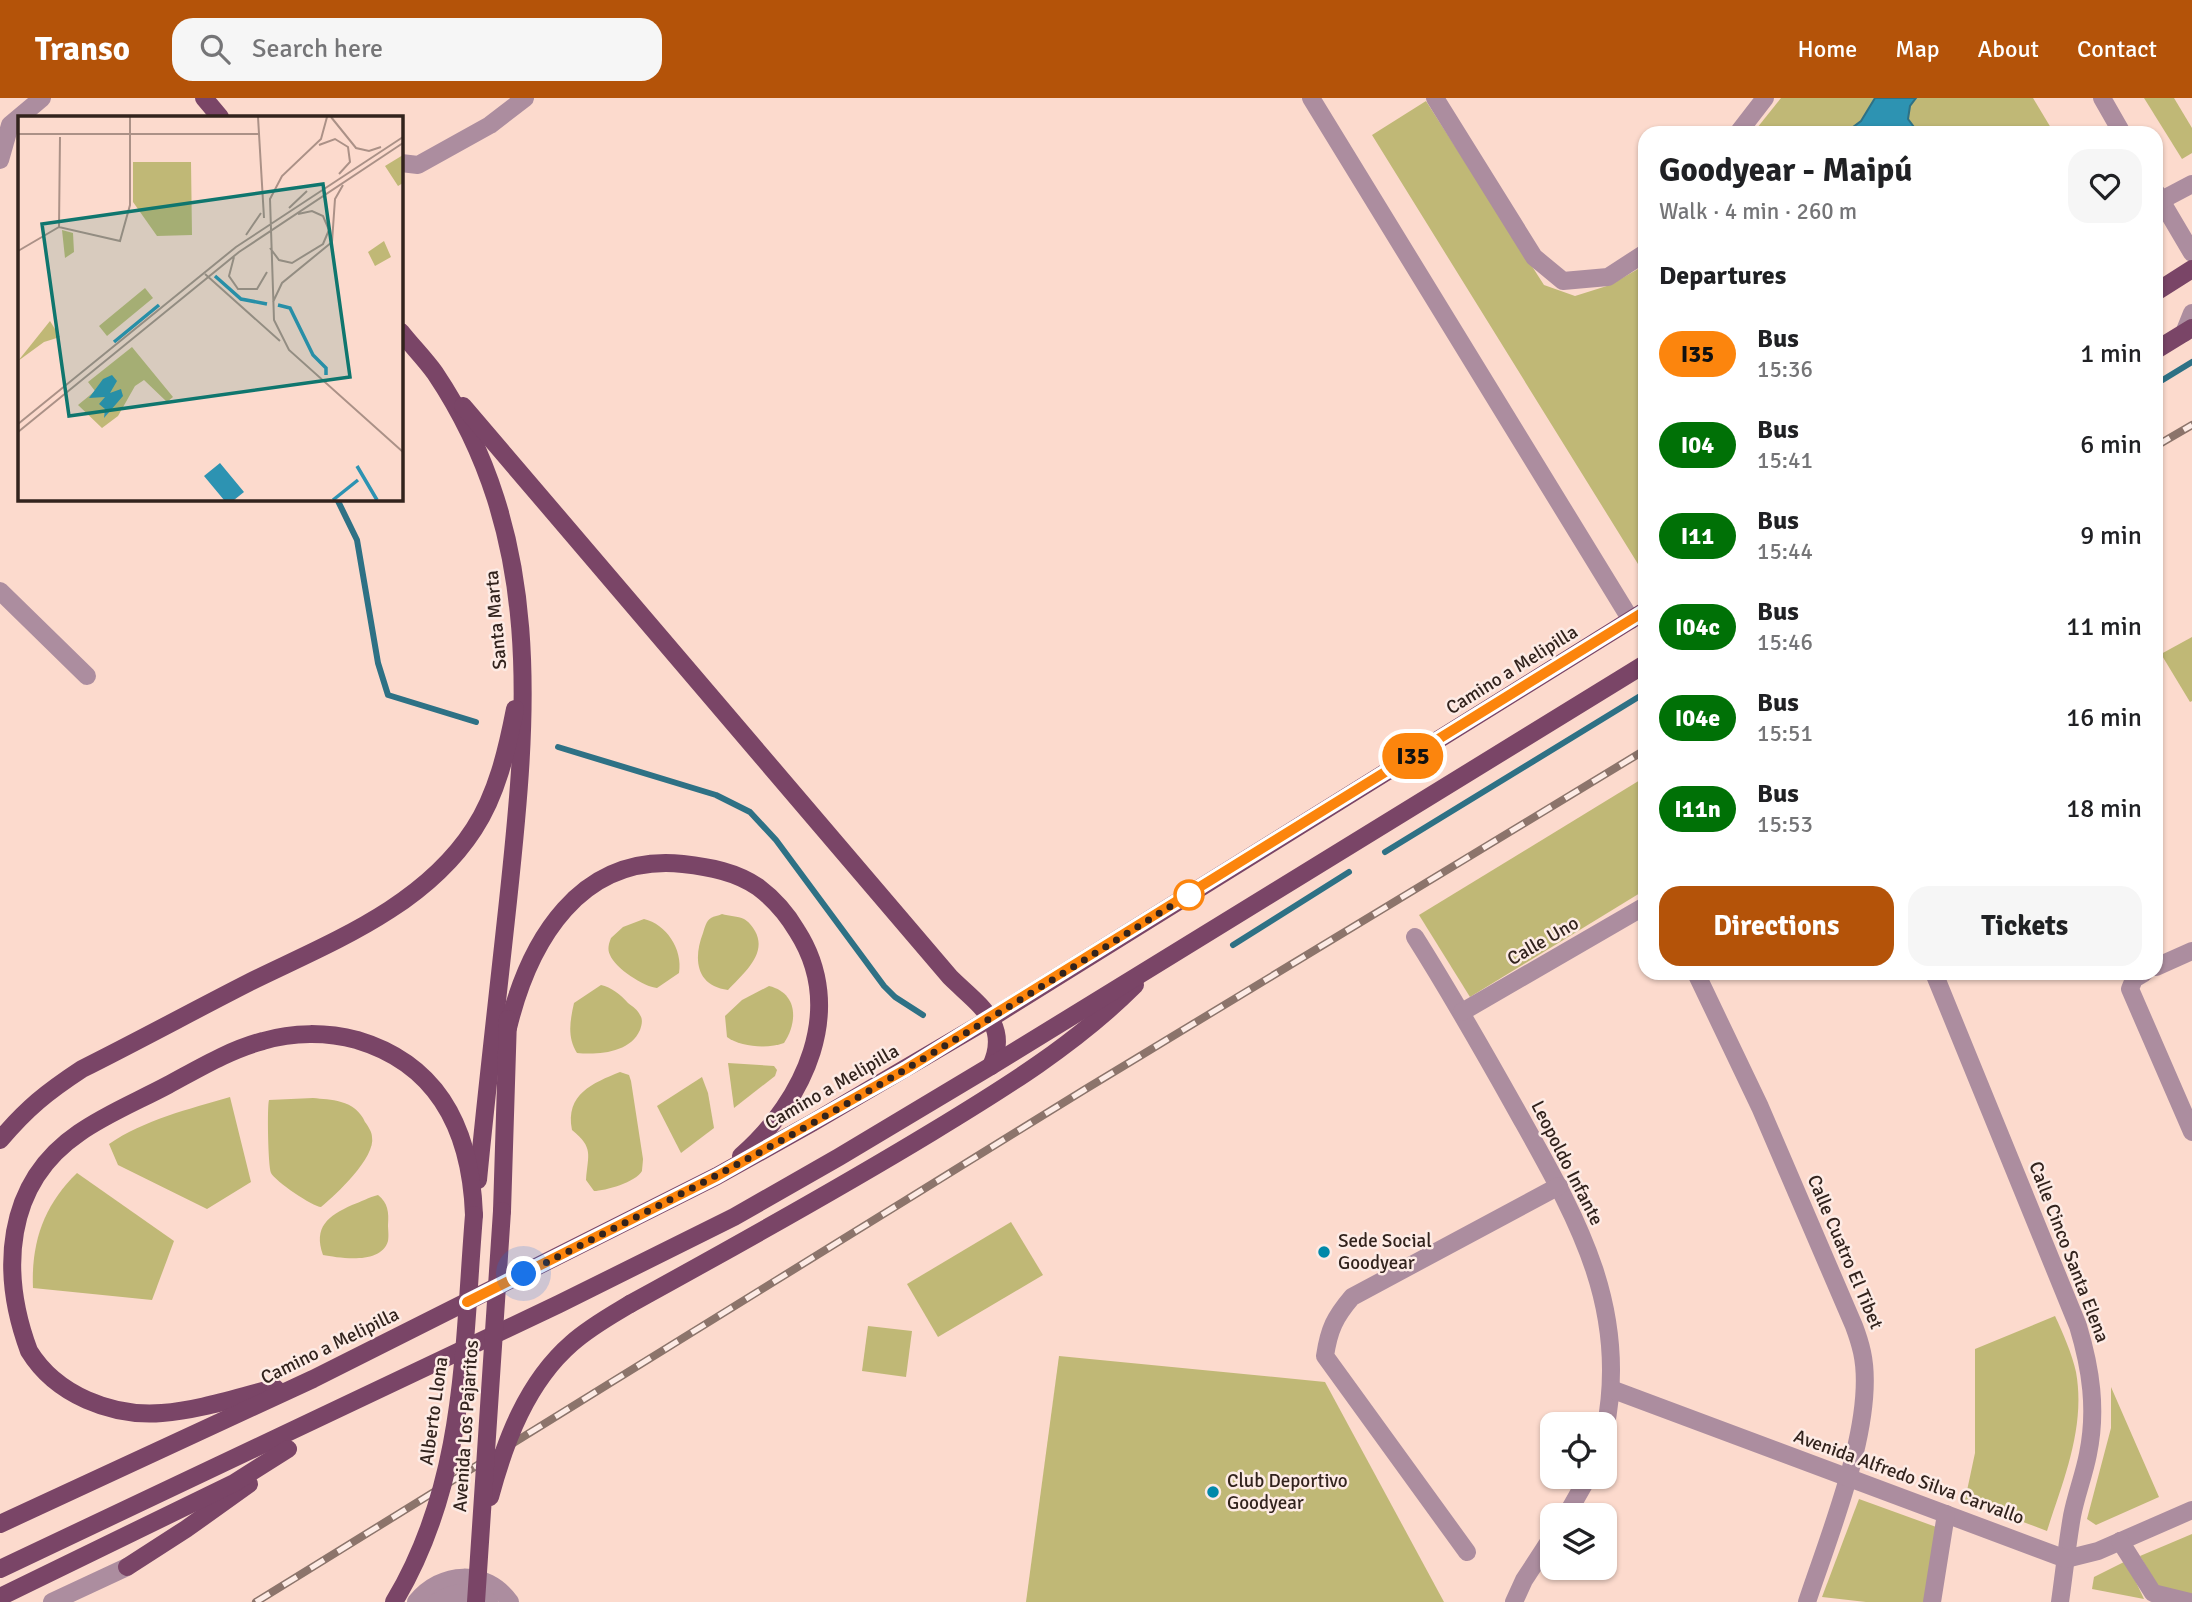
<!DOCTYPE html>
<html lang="en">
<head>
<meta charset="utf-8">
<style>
  body { margin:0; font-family:Signika,sans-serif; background:#f6f6f6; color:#202124; height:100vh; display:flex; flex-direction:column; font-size:26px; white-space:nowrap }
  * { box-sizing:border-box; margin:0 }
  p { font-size:23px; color:#757577 }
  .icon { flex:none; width:38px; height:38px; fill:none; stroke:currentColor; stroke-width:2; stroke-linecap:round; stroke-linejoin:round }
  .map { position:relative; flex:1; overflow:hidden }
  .panel { position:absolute; left:1638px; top:28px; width:525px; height:854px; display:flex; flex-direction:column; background:#fff; border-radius:21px; box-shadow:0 2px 5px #0004 }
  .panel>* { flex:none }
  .badge { padding:0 14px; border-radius:23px; font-size:24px; line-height:46px }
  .buttons { position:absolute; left:1540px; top:1314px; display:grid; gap:14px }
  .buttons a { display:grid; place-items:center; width:77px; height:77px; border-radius:14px; background:#fff; box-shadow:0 2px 5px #0004; font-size:35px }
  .you { position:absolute; width:35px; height:35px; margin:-18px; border:5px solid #fff; border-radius:50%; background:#1a73e8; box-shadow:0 0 0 10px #1a73e833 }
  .map>.badge { position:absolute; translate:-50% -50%; box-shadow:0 0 0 4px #fff }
  h2 { padding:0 21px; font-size:26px; line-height:63px }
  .round { display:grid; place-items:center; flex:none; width:74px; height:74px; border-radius:21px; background:#f6f6f6 }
  .head { display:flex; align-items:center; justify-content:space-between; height:119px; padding:0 21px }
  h1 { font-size:33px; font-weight:700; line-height:52px }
  .button { display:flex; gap:14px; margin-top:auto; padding:14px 21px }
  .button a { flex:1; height:80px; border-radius:21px; background:#b45309; color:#fff; font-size:28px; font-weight:700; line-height:80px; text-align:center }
  .button a+a { background:#f6f6f6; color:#202124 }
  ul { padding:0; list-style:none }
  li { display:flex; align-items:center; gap:21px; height:91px; padding:0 21px }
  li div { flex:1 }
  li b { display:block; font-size:26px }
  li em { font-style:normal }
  li .badge { min-width:77px; font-weight:700; text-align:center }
  header { display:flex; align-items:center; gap:42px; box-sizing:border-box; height:98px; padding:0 35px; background:#b45309; color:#fff }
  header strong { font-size:33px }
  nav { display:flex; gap:38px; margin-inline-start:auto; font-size:24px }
  .search { width:490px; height:63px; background:#f6f6f6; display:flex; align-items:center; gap:18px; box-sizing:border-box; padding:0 24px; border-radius:21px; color:#757577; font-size:26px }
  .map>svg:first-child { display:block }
  .green { fill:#c0b876 }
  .water { fill:#2d93b2; stroke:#2e7185; stroke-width:2 }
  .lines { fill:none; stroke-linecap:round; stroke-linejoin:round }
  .stream { stroke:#2e7185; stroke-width:6 }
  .minor { stroke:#ac8d9f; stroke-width:18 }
  .major { stroke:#7a4567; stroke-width:18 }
  .rail-casing { stroke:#8c746b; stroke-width:8 }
  .rail { stroke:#fdebe5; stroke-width:5; stroke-dasharray:16; stroke-linecap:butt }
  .major-bridge { stroke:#7a4567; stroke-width:18 }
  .line-casing { stroke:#fff; stroke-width:16 }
  .line { stroke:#fc850d; stroke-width:10 }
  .walk { stroke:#32231d; stroke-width:7; stroke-dasharray:0 12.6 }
  .stop-dot { fill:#fff; stroke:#fc850d; stroke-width:3.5 }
  .poi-dot { fill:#0088a9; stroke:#fdebe5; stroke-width:2.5 }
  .labels { text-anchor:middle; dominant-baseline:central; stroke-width:5; stroke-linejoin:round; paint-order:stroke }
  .street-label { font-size:19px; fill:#32231d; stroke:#fdebe5 }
  .poi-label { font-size:19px; fill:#32231d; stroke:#fdebe5; text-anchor:start }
  .inset-river { fill:none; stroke:#2d93b2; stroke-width:3.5 }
  .inset-road { fill:none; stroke:#ab9187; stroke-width:2 }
  .view { fill:#0f766e; fill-opacity:0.15; stroke:#0f766e; stroke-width:3.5 }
  .inset-edge { fill:none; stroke:#32231d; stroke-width:3.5 }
</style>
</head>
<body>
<header>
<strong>Transo</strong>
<div class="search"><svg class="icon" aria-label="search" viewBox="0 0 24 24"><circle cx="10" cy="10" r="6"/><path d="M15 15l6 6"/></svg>Search here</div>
<nav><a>Home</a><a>Map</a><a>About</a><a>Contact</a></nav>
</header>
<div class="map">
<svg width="2192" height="1504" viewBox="0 0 2192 1504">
  <rect width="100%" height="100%" fill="#fcdacd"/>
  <g class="green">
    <polygon points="1781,0 2033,0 2054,35 1753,35"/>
    <polygon points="2144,0 2174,0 2192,30 2192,55 2182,61"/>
    <polygon points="1426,3 1544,187 1575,198 1610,187 1645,167 1645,462 1638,466 1372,37"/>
    <polygon points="2192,539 2192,603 2190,604 2161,556"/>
    <polygon points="1645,679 1645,792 1470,899 1419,817"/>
    <path d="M722,816C729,818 738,818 744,821C748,823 753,829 755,833C768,856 743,876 728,892C696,888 693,861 703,835C705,829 706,823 711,820C714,818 718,818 722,816Z"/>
    <path d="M644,821C666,826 683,851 679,875L657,890C644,889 615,870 610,857C607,851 609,845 611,840L623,829Z"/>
    <path d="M601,887C611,889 621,897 628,905C632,908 638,912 640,917C643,921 642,927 640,932C630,955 598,957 577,955C567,939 570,923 574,905Z"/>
    <path d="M769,888C798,895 798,924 784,945C768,951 740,949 727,939L725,918L742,902Z"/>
    <polygon points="728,965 774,968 777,972 775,978 734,1010"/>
    <path d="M620,974L629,977L631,983L643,1061C643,1063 642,1072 642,1073C636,1084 605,1093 594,1093L586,1082C588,1056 594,1050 572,1032C565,996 593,985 620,974Z"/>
    <polygon points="702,979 708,995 714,1030 681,1055 657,1008"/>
    <path d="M230,999L251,1084L207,1111L118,1067L109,1046C144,1022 189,1011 230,999Z"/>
    <path d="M313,1000C322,1001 332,1001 341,1004C352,1007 360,1013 365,1024C368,1028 372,1034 372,1039C376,1059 336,1097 321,1109C313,1109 275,1083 271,1075C268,1068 267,1008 269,1002Z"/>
    <path d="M77,1075L174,1143L152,1202L33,1190C31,1144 44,1107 77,1075Z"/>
    <path d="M378,1097C388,1105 389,1114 388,1127C388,1131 389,1138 388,1143C381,1167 340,1160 323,1157C313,1129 328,1118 352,1107C361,1104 369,1099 378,1097Z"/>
    <polygon points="1011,1124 1043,1177 938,1239 907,1186"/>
    <path d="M2055,1218C2063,1235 2072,1256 2076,1274C2086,1329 2063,1383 2047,1433L1965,1402L1975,1355V1251Z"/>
    <polygon points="868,1228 912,1233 906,1279 862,1273"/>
    <polygon points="1059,1258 1325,1284 1444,1504 1026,1504"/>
    <polygon points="2111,1289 2159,1399 2096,1427 2087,1421 2111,1330"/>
    <polygon points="1859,1401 1939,1430 1927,1504 1866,1504 1822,1499"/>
    <polygon points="2192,1436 2192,1500 2160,1492 2140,1458"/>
    <polygon points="2126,1463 2144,1501 2092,1491 2094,1479"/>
  </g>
  <polygon class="water" points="1875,0 1916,0 1910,8 1908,21 1914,29 1929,35 1845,35 1861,23"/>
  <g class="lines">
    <g class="stream">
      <polyline points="2156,286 2192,264"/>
      <polyline points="337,401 357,442 378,565 388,597 476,624"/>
      <polyline points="558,649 716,697 750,714 776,742 884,888 895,899 923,917"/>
      <polyline points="1385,754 1645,595"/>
      <polyline points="1233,847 1349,774"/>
    </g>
    <g class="minor">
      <polyline points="1311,0 1631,522"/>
      <polyline points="1435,0 1534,159 1563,183 1608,179 1645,155"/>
      <polyline points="2102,0 2122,35"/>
      <polyline points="1738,35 1765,0"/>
      <polyline points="0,62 10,27 42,0"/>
      <polyline points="401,65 418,67 490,27 525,0"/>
      <polyline points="2156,94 2192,155"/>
      <polyline points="2156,105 2192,86"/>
      <polyline points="2184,235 2192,215"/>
      <polyline points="0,493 87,578"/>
      <path d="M1415,839C1451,896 1484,954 1517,1013C1575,1117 1630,1208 1605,1332"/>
      <polyline points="2156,869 2192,853"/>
      <path d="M1696,875L1760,1009L1854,1228C1857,1236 1860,1245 1862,1254C1877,1322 1829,1437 1807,1504"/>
      <path d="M1934,875L2078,1228C2091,1271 2097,1312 2088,1356C2084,1377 2076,1397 2072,1418C2067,1447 2064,1476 2060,1504"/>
      <polyline points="2144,875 2134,881 2130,891 2192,1034"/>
      <polyline points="1462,914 1645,808"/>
      <polyline points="1611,1291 2066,1461 2098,1453 2192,1412"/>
      <polyline points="1566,1418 1588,1379"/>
      <polyline points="2120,1443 2153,1495 2190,1504"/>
      <path d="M1467,1454L1325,1258C1329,1231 1335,1219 1352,1199L1559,1088"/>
      <polyline points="52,1504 127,1469"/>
      <path d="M416,1504C441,1473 486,1470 510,1504"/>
      <path d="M437,1504C453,1493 473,1491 489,1504"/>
      <polyline points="1514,1504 1524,1482 1552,1439"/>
      <polyline points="1932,1504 1946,1416"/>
    </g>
    <g class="major">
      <polyline points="204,0 220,19"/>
      <polyline points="2156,194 2192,171"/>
      <path d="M401,234C412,248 425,261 435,275C545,439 528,616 508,803C498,896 487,989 478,1082"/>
      <polyline points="2156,252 2192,230"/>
      <path d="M463,308L950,879C977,906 1011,925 991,968"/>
      <path d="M508,930C529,843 580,755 683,766C710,769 736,774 758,789C774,801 787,816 797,833C847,911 805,1002 741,1058"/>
      <path d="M0,1042C27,1010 47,994 82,971C138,943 193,913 248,885C329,845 423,810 474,731C497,696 507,652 515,611"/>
      <polyline points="502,1113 508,921"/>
      <path d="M630,1206C732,1150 833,1094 932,1034C1003,991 1076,946 1135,887"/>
      <path d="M275,1290C238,1299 200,1312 162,1315C112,1319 56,1297 29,1253C0,1175 4,1086 79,1035C106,1016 138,1003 168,987C198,971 229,952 263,943C293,934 327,934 357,942C441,967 471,1035 474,1117"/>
      <polyline points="0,1426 313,1281 717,1078 812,1025 991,920 1645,513"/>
      <polyline points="127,1469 186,1431 249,1386"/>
      <polyline points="0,1471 559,1206 734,1119 839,1059 991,968 1645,566"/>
      <polyline points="0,1499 234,1385 288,1351"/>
    </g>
    <g class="rail-casing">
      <g id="rail">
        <polyline points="2156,348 2192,327"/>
        <polyline points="256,1504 1084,992 1645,652"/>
      </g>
    </g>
    <use href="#rail" class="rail"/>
    <g class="major-bridge">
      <path d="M490,1399C505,1343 527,1284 572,1245C590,1229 610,1218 630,1206"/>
      <path d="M394,1504C466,1384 463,1252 474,1117"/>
      <polyline points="476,1504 502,1113"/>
    </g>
  </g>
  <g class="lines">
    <g class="line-casing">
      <polyline id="line" points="467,1204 717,1078 906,971 1645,513"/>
    </g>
    <use href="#line" class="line"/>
    <path class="walk" d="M524,1176C620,1127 717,1079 811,1026C941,953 1066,873 1192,795L1189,797"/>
  </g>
  <circle class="stop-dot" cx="1189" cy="797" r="14"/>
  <g class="poi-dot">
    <circle cx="1324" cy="1154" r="7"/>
    <circle cx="1213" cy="1394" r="7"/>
  </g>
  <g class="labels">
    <g class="street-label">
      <text transform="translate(496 522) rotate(-95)">Santa Marta</text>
      <text transform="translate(1512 572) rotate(-32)">Camino a Melipilla</text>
      <text transform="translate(1543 843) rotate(-30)">Calle Uno</text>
      <text transform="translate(832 989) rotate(-30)">Camino a Melipilla</text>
      <text transform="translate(1567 1065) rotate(63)">Leopoldo Infante</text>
      <text transform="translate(1845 1154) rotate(67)">Calle Cuatro El Tibet</text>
      <text transform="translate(2069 1154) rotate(69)">Calle Cinco Santa Elena</text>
      <text transform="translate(330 1248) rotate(-26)">Camino a Melipilla</text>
      <text transform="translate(434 1313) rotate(-82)">Alberto Llona</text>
      <text transform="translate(466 1328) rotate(-86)">Avenida Los Pajaritos</text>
      <text transform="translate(1909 1379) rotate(20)">Avenida Alfredo Silva Carvallo</text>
    </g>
    <g class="poi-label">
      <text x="1338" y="1143">Sede Social<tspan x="1338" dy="22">Goodyear</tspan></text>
      <text x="1227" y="1383">Club Deportivo<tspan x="1227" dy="22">Goodyear</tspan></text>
    </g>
  </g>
  <g transform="translate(18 18)">
    <rect width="385" height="385" fill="#fcdacd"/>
    <path d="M385,39V67L380,70L367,50ZM115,46H173L174,119L139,120L115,86ZM44,114L55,117L56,136L47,142ZM366,125L373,141L357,150L350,136ZM127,172L135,182L89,220L81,210ZM32,205L42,221L26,226L0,245ZM114,231L155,281L149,286L126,264L117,270L100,300L84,312L60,289L77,275L70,266Z" fill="#c0b876"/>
    <path d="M94,259L99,265L92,277L103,273L105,280L86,302L87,293L81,288L87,281L71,282L85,263ZM202,347L226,376L216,384H206L186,360Z" fill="#2d93b2"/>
    <path class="inset-river" d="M197,160L223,183L249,188M260,189L272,192L295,239L308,252V259M96,226L141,189M339,350L359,384M315,384L340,364"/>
    <path class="inset-road" d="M240,1L246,102M309,1L303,23L264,60L252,83L256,204L271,234L385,336M313,1L338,32L351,35L363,31M0,18H241M301,29L317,23L330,31L332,46L321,58M271,92L289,75M41,111L42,21M228,119L243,97M252,132L261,144L274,147L305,128L311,114L305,100L294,95L280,98M0,135L41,111L102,125L112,89V1M216,141L211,160L220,173H239L249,156M187,158L262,225M255,186L264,167L314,126L317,83L325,69M0,308L218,131L385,21M0,316L221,136L385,27"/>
    <path class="view" d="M305,68L332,261L51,300L24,108Z"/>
    <rect width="385" height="385" class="inset-edge"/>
  </g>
</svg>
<div class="buttons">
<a><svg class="icon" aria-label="locate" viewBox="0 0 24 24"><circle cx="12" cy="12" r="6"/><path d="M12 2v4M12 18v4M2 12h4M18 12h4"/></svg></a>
<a><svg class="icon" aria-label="layers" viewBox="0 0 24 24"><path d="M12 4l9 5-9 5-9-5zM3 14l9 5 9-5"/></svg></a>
</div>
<div class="you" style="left:524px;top:1176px"></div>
<b class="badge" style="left:1413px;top:658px;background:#fc850d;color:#111">I35</b>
<section class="panel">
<div class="head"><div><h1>Goodyear - Maipú</h1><p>Walk · 4 min · 260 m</p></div><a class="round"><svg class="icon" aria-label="heart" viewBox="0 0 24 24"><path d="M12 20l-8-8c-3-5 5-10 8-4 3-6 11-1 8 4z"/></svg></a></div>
<h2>Departures</h2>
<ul>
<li><span class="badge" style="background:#fc850d;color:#111">I35</span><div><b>Bus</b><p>15:36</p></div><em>1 min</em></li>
<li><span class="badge" style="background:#007106;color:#fff">I04</span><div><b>Bus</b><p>15:41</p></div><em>6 min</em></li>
<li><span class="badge" style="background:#007106;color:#fff">I11</span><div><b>Bus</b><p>15:44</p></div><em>9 min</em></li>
<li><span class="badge" style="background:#007106;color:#fff">I04c</span><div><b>Bus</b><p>15:46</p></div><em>11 min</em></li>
<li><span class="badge" style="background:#007106;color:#fff">I04e</span><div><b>Bus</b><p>15:51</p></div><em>16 min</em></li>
<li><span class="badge" style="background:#007106;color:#fff">I11n</span><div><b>Bus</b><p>15:53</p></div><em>18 min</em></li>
</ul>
<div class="button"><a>Directions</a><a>Tickets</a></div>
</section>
</div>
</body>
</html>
